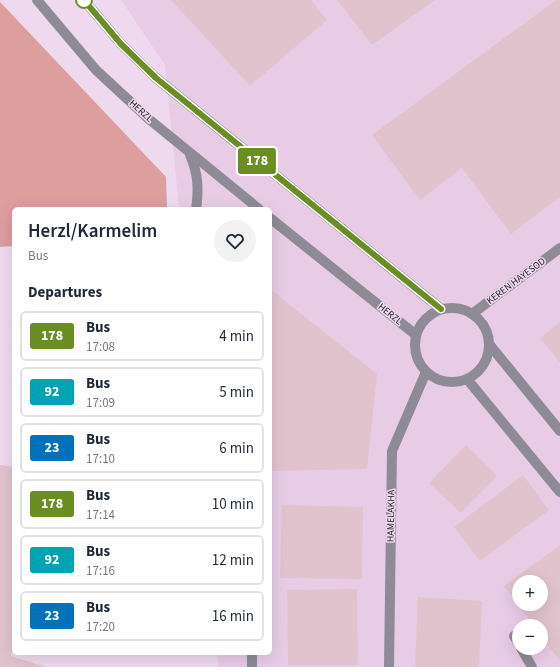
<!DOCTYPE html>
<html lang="en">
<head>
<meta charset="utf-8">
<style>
  body { margin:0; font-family:"Source Sans 3",sans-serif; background:#f2f2f3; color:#1f2937; height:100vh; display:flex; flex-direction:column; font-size:15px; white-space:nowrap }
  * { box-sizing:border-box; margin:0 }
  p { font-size:13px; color:#747a83 }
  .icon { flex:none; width:22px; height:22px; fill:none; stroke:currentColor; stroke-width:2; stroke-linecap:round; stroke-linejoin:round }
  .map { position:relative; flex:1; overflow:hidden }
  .drawer { position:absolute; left:12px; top:207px; width:260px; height:448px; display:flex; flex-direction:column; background:#fff; border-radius:6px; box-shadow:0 4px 16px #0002 }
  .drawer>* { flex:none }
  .badge { padding:0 8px; border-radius:3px; font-size:14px; line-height:26px }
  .fabs { position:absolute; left:512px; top:575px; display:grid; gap:8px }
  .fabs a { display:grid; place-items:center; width:36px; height:36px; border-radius:50%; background:#fff; box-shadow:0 4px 16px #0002; font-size:20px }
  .map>.badge { position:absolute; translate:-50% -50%; box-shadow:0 0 0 2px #fff }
  h2 { padding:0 16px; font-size:15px; line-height:36px }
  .round { display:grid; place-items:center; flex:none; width:42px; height:42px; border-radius:21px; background:#f2f2f3 }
  .head { display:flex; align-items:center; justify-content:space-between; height:68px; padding:0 16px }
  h1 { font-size:19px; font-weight:600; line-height:30px }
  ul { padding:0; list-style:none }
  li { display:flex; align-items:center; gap:12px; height:50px; margin:0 8px 6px; padding:0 8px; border:2px solid #e0e1e3; border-radius:6px }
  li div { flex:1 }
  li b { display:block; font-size:15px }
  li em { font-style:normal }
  li .badge { min-width:44px; font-weight:700; text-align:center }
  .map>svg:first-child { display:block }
  .built { fill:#e8cce6; fill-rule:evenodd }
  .green { fill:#dd9e9e }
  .building { fill:#e1c3ce; fill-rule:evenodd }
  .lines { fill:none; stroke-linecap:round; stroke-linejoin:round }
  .minor { stroke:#8f8b96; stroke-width:10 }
  .line-casing { stroke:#fff; stroke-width:9 }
  .line { stroke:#6b8e23; stroke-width:6 }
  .stop-dot { fill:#fff; stroke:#6b8e23; stroke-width:2 }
  .labels { text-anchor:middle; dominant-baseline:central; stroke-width:3; stroke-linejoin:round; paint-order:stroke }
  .street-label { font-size:10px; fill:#241c24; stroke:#efd9ee }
</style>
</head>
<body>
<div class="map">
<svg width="560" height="667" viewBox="0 0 560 667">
  <rect width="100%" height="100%" fill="#efd9ee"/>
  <path class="built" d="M121,0H560V667H219L217,653H270V209H179L165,65ZM519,582H541V604H519ZM519,626H541V648H519Z"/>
  <polygon class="green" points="0,2 166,177 167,209 14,209 14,246 0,247"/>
  <g class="building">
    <polygon points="171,0 311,0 327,20 250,86"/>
    <polygon points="337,0 435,0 372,45"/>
    <polygon points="556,0 560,0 560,197 511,234 462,168 420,200 372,135"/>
    <polygon points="270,289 377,374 367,469 270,471"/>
    <polygon points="560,322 560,363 540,338"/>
    <polygon points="466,445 497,476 461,513 429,483"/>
    <polygon points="0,465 14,467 14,635 11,656 46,667 0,667"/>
    <polygon points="523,475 549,510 480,561 454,527"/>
    <polygon points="282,505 363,507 362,579 280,578"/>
    <path d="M560,545V661L541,636V626H534L504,586ZM519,582H541V604H519Z"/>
    <polygon points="357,589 358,665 288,665 287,590"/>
    <polygon points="418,597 482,601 479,667 415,667"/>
  </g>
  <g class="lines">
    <g class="minor">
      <polyline points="37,0 96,70 150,120 259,209"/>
      <polyline points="84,0 121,44 156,78 441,309"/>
      <path d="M190,155C198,173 199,189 196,209"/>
      <polyline points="270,218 416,335"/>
      <circle cx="452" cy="345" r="37"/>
      <polyline points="472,314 560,248"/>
      <polyline points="489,344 560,431"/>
      <polyline points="467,379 560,492"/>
      <polyline points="514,636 519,644"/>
      <polyline points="521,648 532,667"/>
      <polyline points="252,653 252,667"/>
      <polyline points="389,667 392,451 426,372"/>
    </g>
  </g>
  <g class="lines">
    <g class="line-casing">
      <polyline id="line" points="84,0 121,44 156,78 441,309"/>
    </g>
    <use href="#line" class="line"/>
  </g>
  <circle class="stop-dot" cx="84" cy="0" r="8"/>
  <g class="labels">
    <g class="street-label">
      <text transform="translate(141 111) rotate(42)">HERZL</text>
      <text transform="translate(516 281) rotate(-37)">KEREN HAYESOD</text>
      <text transform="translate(390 314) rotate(39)">HERZL</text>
      <text transform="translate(391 516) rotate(-89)">HAMELAKHA</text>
    </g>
  </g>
</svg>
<div class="fabs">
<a>+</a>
<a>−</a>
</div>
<b class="badge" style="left:257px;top:161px;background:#6b8e23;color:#fff">178</b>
<section class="drawer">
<div class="head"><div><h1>Herzl/Karmelim</h1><p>Bus</p></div><a class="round"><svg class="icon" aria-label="heart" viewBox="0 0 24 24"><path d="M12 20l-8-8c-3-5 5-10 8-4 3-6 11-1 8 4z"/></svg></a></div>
<h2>Departures</h2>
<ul>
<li><span class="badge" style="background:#6b8e23;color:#fff">178</span><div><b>Bus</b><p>17:08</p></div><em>4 min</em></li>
<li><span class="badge" style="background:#00a3b4;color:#fff">92</span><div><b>Bus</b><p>17:09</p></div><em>5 min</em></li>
<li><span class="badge" style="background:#0072bc;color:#fff">23</span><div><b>Bus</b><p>17:10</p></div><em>6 min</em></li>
<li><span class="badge" style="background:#6b8e23;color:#fff">178</span><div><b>Bus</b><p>17:14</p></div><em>10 min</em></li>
<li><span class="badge" style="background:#00a3b4;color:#fff">92</span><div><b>Bus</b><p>17:16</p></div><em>12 min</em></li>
<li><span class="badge" style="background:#0072bc;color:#fff">23</span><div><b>Bus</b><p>17:20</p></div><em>16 min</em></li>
</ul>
</section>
</div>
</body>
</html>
